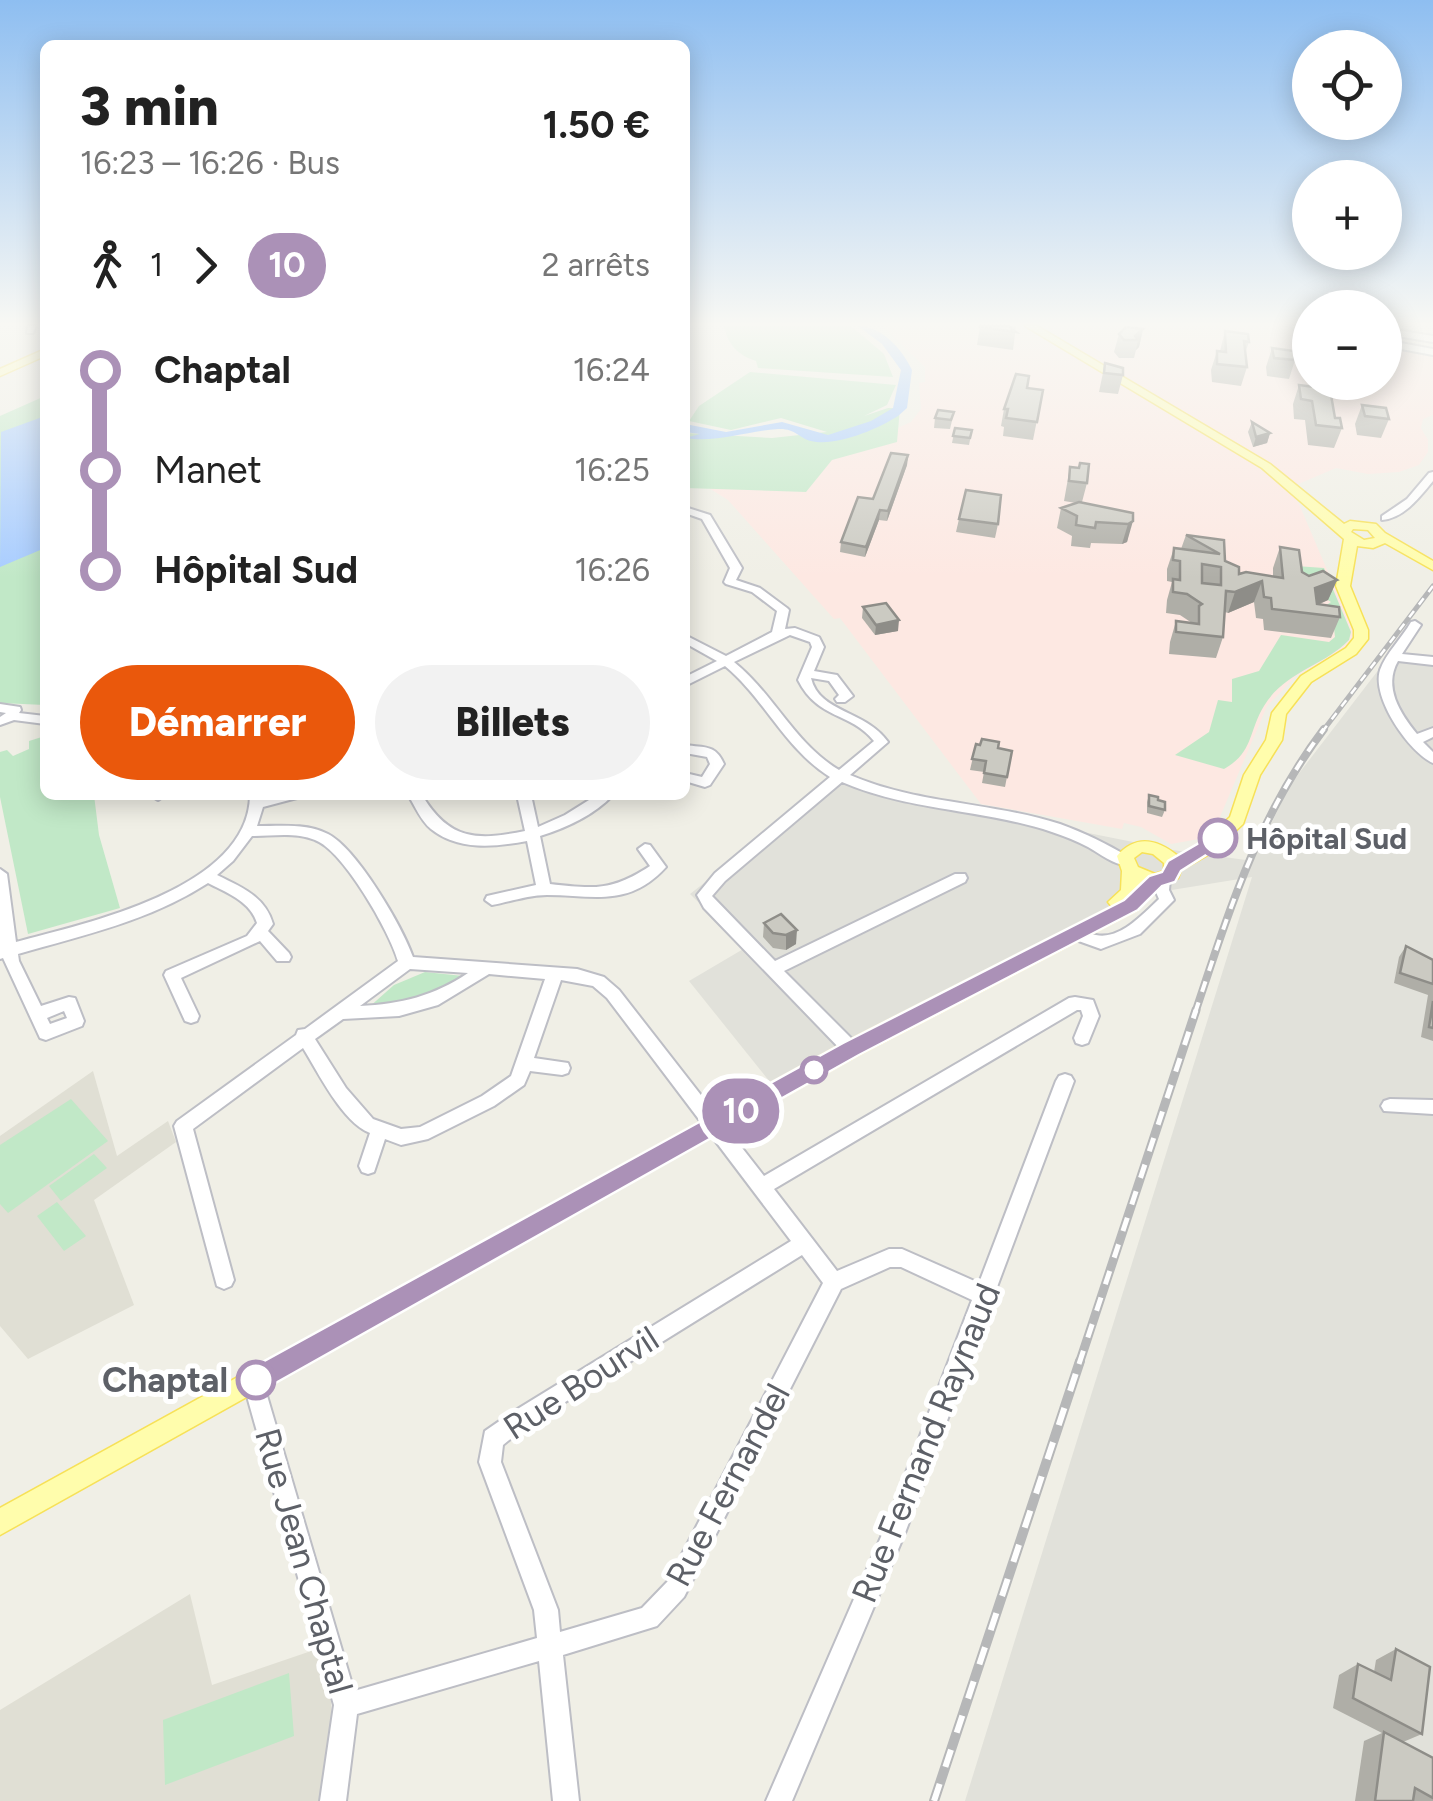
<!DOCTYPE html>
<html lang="fr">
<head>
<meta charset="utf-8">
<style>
  body { margin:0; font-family:Figtree,sans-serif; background:#f2f2f2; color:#222; height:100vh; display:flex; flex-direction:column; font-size:38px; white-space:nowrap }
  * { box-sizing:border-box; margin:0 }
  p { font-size:32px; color:#767676 }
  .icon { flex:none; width:55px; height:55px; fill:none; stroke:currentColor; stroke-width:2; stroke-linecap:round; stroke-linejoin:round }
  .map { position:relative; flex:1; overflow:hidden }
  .side { position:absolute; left:40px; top:40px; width:650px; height:760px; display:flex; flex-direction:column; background:#fff; border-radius:15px; box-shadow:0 5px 25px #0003 }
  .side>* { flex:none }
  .badge { padding:0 20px; border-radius:32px; font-size:35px; line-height:65px }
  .buttons { position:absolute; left:1292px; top:30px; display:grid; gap:20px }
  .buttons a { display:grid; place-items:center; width:110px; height:110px; border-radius:50%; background:#fff; box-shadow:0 5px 25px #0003; font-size:50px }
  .map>.badge { position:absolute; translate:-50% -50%; box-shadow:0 0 0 5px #fff }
  .legs { display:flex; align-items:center; gap:15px; height:110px; padding:0 40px; font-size:32px }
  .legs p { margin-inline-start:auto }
  .overview { display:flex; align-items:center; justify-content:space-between; height:170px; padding:0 40px }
  h1 { font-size:55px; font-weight:800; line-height:75px }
  .cta { display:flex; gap:20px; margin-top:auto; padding:20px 40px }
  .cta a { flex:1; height:115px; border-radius:60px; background:#ea580c; color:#fff; font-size:40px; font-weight:800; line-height:115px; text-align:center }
  .cta a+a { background:#f2f2f2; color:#222 }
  ul { padding:0 40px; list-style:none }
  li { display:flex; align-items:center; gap:35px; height:100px; font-size:38px }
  li i { display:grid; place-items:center; width:15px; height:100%; margin:0 12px; background:currentColor }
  li i::after { content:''; width:25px; height:25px; margin:-12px; border:8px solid; border-radius:50%; background:#fff }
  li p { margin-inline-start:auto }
  li:first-child i { background:linear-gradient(#0000 50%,currentColor 0) }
  li:last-child i { background:linear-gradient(currentColor 50%,#0000 0) }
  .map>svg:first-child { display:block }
  .industrial { fill:#e1e1da }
  .education { fill:#e0dfd4 }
  .medical { fill:#fde8e2 }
  .green { fill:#c1e8c7 }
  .water { fill:#a7ccff }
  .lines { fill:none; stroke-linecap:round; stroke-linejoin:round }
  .minor-casing { stroke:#bdbec5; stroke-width:4 }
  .major-casing { stroke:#f7e158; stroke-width:3 }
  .minor { fill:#fff; fill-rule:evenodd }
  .major { fill:#fffdac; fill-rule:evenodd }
  .rail-far3-casing { stroke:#b6b7b8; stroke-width:5 }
  .rail-far2-casing { stroke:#b6b7b8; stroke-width:8 }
  .rail-far1-casing { stroke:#b6b7b8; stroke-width:9 }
  .rail-casing { stroke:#b6b7b8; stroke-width:10 }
  .rail-far3 { stroke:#fff; stroke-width:2.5; stroke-dasharray:8; stroke-linecap:butt }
  .rail-far2 { stroke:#fff; stroke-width:4; stroke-dasharray:11; stroke-linecap:butt }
  .rail-far1 { stroke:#fff; stroke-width:5; stroke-dasharray:14; stroke-linecap:butt }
  .rail { stroke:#fff; stroke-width:6; stroke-dasharray:18; stroke-linecap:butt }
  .wall { fill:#afaea7 }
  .shaded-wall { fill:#8e8d88 }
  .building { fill:#cbcac2; stroke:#8e8d88; stroke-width:2.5; fill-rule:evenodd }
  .line-1 { fill:#ab91b7; stroke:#fff; stroke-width:2.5 }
  .stop-1-dot { fill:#fff; stroke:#ab91b7; stroke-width:5 }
  .labels { text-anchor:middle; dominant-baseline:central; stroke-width:10; stroke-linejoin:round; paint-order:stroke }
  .stop-label { font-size:30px; font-weight:bold; fill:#5d6067; stroke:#fff; text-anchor:start }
  .near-stop-label { font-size:35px; font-weight:bold; fill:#5d6067; stroke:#fff; text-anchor:end }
  .near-street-label { font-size:35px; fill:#5d6067; stroke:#fff }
</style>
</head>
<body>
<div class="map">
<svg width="1433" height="1801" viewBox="0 0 1433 1801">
  <rect width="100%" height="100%" fill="#f0efe6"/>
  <polygon class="industrial" points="1393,651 1433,660 1433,1801 965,1801 1252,877 1153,893 782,1097 689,981 745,948 690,894 833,782 1173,850 1253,861 1290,785"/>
  <g class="education">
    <polygon points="93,1071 117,1156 168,1121 176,1142 94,1200 134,1305 28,1359 0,1326 0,1136"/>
    <polygon points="190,1594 212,1685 317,1649 331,1702 332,1739 320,1801 0,1801 0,1710"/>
  </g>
  <g class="medical">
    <polygon points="882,326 1024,326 1241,455 1290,491 1299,504 1354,633 1346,648 1296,676 1267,706 1217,824 1199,839 1171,844 1141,827 1124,823 1122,829 981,804 840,618 834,619 728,500 704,485 685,461 873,439 911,422 921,409 919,383 925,382 925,367"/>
    <polygon points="1041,326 1282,326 1310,331 1310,382 1385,382 1385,345 1433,354 1433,415 1423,419 1421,428 1428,440 1428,452 1419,465 1399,472 1368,474 1336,468 1296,485 1251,452"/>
  </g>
  <g class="green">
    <path d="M724,326H851L884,354L893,377L758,368L756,361C738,355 728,345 724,326Z"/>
    <polygon points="750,372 896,385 887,405 864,416 888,408 900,408 897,442 832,460 806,492 685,488 685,433 772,438 827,432 781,418 731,430 689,421 699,406"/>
    <polygon points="45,396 45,705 0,703 0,416"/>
    <path d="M1296,566L1324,568L1351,632L1349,640C1324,666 1284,672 1264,706C1248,732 1254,752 1224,769L1175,755L1209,732L1218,700L1232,702V679L1259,671L1281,635L1329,642L1335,637L1334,628L1319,610L1331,602L1300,583Z"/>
    <polygon points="45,736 45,795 94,795 99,835 120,908 28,934 0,797 0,752 7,750 13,756 29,749 29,741"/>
    <polygon points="425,972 463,976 433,998 368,1008 394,985"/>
    <polygon points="71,1099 108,1141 8,1213 0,1204 0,1145"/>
    <polygon points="94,1154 107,1168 61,1201 49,1186"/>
    <polygon points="57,1202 86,1236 64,1251 37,1216"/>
    <polygon points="289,1673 294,1736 165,1785 163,1720"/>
  </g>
  <g class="water">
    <path d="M858,326C882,326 902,349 912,370L907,408L898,416C876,430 835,447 811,441C799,438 795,428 778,429C745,431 718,443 685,438L700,434L685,432V424L726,432L782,422L828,435L871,421L893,408L901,370L882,344Z"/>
    <polygon points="45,416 45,548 0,567 1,432"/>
  </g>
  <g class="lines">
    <g class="minor-casing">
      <g id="minor">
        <polygon points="28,326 36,326 33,333 27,333"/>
        <polygon points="1291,326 1310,326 1310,332 1292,328"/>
        <polygon points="1385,328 1433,336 1433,342 1385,334"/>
        <polygon points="1385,340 1433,349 1433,355 1385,346"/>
        <path d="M1433,472V481C1419,498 1404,518 1382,520V516L1407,499L1429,473Z"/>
        <path d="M685,507L710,515L742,568L736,580L760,588L787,608L789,610L785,629L795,628L819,637L824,647L814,671L837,675L853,696L845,702H837L835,699L839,695L829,681L811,678C819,713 866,710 888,742L850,775C917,804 991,802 1060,824C1085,833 1107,844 1129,857L1131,861L1129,865C1114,866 1101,854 1088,847C1077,841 1064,836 1052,832C983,809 909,811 842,782L725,881L712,896L775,961L955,874H965L967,878L965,882L784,971L857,1044L859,1049L857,1054L851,1056L845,1054L704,908L697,895L715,873L830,777C785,749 765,699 725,666L685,686V677L717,661L685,643V635L726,656L772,632L777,611L752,592L726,584L724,582L730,568L702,519L685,513ZM790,635L810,642L812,647L798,680C818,720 851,712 874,741L839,770C794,743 774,694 734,662Z"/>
        <path d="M1415,621L1421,625L1402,654L1433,657V665L1398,661C1383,687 1400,713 1417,734L1433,728V737L1423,742L1433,752V763C1410,753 1371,698 1380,670C1386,653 1402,638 1411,622Z"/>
        <polygon points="0,704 20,707 21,710 19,713 45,716 45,724 14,720 0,725 0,717 6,713 0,712"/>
        <path d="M685,745C705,748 715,744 724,764L710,785L705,787L685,781V773L702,777L710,764L707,757L685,753Z"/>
        <polygon points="150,795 165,795 158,800"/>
        <path d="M250,795H264V798L299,795L297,798L263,807L257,826C280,826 307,823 328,834C357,849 402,926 413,957L577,969L604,977L619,990L764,1176L1069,998L1075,997L1093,1000L1099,1016L1088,1043L1082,1045L1076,1043L1074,1038L1083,1016L1081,1010H1077L774,1189L837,1271L889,1249H902L979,1283L1056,1081L1059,1076L1065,1074L1071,1076L1074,1081L905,1533L792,1801H766L884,1530L972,1300L901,1267H890L841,1289L684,1597L657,1626L563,1655L579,1801H553L539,1661L357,1714L346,1801H320L334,1705L243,1382L246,1375L253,1372L260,1375L263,1382L354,1691L537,1638L534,1610L479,1462L485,1431L511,1413L791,1241L607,998L593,986L561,980L534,1058L568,1063L570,1068L568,1073L562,1075L530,1071L524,1085L494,1106L428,1139L401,1145L385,1139L374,1172L368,1174L362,1172L359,1166L370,1133C342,1122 318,1072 303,1048L193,1129L234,1280L231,1286L224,1289L217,1286L174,1126L177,1121L296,1035L298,1030L305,1029L398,961C390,932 343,850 315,840C296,832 272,836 252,836L233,861L217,875C241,887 265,896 273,924L268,931L289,953L291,957L289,961H277L260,941L181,978L199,1016L197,1021L191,1023L185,1021L164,975L166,971L247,936L257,923C250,901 227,893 208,883C149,921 84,935 18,954L19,961L41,1006L69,997L75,998L84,1021L82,1026L46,1040L40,1038L3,958L0,959V869L7,874L16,942C86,923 249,889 250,795ZM410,969L468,973C434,996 401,1004 360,1006ZM489,974L545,979L511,1076L482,1096L420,1127L401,1129L373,1119L346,1088L315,1039L343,1019L399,1016L438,1005ZM64,1011L67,1018L50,1024L47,1018ZM802,1255L823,1283L668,1581L642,1608L560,1632L558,1610L501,1462L503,1445L525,1427Z"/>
        <path d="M408,795H422C449,840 476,841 525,831L517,795H531L538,827L565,815L597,795H613C594,815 566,828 540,836L550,884C595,889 612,891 650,866L638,849L645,844L650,845L666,867C629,908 593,895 547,895C529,895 509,902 492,905L485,900L487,896L536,885L527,841C495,847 458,851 431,829C421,821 415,806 408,795Z"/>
        <path d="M1163,875L1170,880L1169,890L1174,900L1140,934L1106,947L1101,949L1073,939L1070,935L1073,931C1082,930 1087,934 1096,935C1120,940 1143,914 1159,899L1155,890L1156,880Z"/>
        <polygon points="1390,1099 1433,1100 1433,1114 1384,1111 1381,1106 1384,1101"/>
      </g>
    </g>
    <g class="major-casing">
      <g id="major">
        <path d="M1025,326H1037L1270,464L1344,524L1350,521L1376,524L1385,533L1433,561V570L1385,543L1373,548L1357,546L1350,586L1368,630V639L1356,654L1311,682L1286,714L1282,740L1260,775L1243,824L1213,852L1181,870L1178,878L1161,885L1137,910L858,1055L0,1535V1508L844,1043L1112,907L1108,902L1121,890L1122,871L1117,856C1136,834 1157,839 1178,856L1201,844L1230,817L1244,775L1266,740L1272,713L1301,676L1346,648L1354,638V630L1336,586L1344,539L1262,468ZM1353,529L1368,530L1375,538L1364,540L1351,532ZM1142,852L1153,854L1164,863V871L1155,874L1138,867L1134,858Z"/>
        <polygon points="45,349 45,356 0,376 0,369"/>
      </g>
    </g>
    <use href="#minor" class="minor"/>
    <use href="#major" class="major"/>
    <g class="rail-far3-casing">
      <polyline id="rail-far3" points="1322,732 1433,586"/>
    </g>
    <g class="rail-far2-casing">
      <path id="rail-far2" d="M1195,1013C1229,911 1258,816 1324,729"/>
    </g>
    <g class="rail-far1-casing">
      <polyline id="rail-far1" points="1079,1364 1196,1010"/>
    </g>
    <g class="rail-casing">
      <polyline id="rail" points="934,1801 1080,1361"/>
    </g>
    <use href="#rail-far3" class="rail-far3"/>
    <use href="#rail-far2" class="rail-far2"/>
    <use href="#rail-far1" class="rail-far1"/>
    <use href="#rail" class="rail"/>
  </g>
  <g class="wall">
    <polygon points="980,326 1016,326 1013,350 977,345"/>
    <polygon points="1143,329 1139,347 1136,350 1134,358 1119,358 1114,352 1119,334"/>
    <polygon points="1225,331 1249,342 1245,353 1247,367 1241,386 1212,382 1211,370 1217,351 1220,351"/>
    <polygon points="1272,348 1295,360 1289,379 1267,376 1266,367"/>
    <polygon points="1105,363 1123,375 1118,394 1099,392"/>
    <polygon points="1342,382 1377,382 1373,392 1364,395 1343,388"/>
    <polygon points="1299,385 1335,418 1342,428 1334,448 1308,445 1305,420 1294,419 1293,404"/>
    <polygon points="1027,388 1043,390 1033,440 1003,436 1004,427 1001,426 1004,409"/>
    <polygon points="1362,405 1389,419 1381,438 1357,435 1355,424"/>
    <polygon points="954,412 950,429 934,428 935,418"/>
    <polygon points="1252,422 1270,433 1267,443 1253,447 1248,432"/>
    <polygon points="955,428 972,430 969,445 952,443"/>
    <polygon points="908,455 907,465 887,521 879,520 865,557 840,552 841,542"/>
    <polygon points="1070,467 1087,483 1082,502 1133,513 1127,542 1122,544 1091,543 1090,548 1071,546 1072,536 1057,528 1061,508 1076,503 1064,501"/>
    <polygon points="959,519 998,524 995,538 956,532"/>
    <polygon points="1186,535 1224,540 1225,561 1239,574 1273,576 1273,568 1280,547 1302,572 1309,576 1337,580 1328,600 1320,604 1340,617 1331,638 1264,630 1263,619 1256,618 1254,602 1228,613 1225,612 1223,637 1216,658 1169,654 1170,642 1176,621 1192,623 1180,615 1166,613 1167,600 1172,582 1167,581 1167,569 1174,548 1181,549"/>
    <polygon points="863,607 898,631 875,635 862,618"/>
    <polygon points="976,744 1012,751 1005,787 982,783 984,772 970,770"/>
    <polygon points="1149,795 1158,800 1165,810 1162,817 1147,813 1147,802"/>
    <polygon points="781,914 796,944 786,950 773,948 763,937 764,923"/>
    <polygon points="1406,946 1433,960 1433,1041 1421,1037 1428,995 1394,983 1399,957"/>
    <polygon points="1396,1649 1422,1734 1403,1742 1433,1758 1433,1801 1355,1801 1364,1741 1382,1733 1333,1708 1339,1675 1358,1664 1374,1672 1376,1660"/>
  </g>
  <g class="shaded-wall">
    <polygon points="1143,329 1139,347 1136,350 1138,340 1135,336"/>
    <polygon points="1369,382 1377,382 1373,392 1364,395"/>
    <polygon points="1270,433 1267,443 1253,447 1256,437"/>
    <polygon points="908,455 907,465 887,521 888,511"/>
    <polygon points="880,510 879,520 865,557 866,547"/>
    <polygon points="1133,521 1127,542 1122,544 1128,524"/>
    <polygon points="1337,580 1328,600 1307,609 1315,588"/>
    <polygon points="1262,581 1254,602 1228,613 1235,592"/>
    <polygon points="899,620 898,631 875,635 876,625"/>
    <polygon points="797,930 796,944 786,950 786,935"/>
  </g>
  <g class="building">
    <polygon points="980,326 1008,326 1016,332 980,327"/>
    <polygon points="1126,327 1143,329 1135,336 1138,340 1124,340 1119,334"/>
    <polygon points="1225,331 1248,334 1249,342 1244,341 1247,367 1217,364 1217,351 1226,352"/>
    <polygon points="1272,348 1294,351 1295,360 1274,358"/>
    <polygon points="1105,363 1123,368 1123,375 1104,373"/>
    <polygon points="1016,374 1029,376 1027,388 1043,390 1037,422 1006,418 1008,409 1004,409"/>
    <polygon points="1299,385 1330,389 1335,418 1340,418 1342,428 1316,425 1312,401 1301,399"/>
    <polygon points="1362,405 1386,408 1389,419 1365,416"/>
    <polygon points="938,410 954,412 951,420 935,418"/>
    <polygon points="1252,422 1270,433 1256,437"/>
    <polygon points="955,428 972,430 970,438 953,436"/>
    <polygon points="891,453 908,455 888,511 880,510 866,547 841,542 858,497 873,499"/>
    <polygon points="1080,463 1089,464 1087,483 1069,481 1070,467 1079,468"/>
    <polygon points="966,490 1001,495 998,524 959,519"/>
    <polygon points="1079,502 1133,513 1133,521 1128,524 1096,522 1095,528 1076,525 1077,516 1061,508"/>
    <path d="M1186,535L1224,540L1225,561L1239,567V574L1246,572L1283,578L1280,547L1299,550L1302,572L1309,576L1323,571L1337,580L1315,588L1317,604L1339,607L1340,617L1272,609L1271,598L1264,597L1262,581L1235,592L1226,591L1223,637L1176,632V621L1199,624V606L1202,604L1187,594L1173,592V579L1180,580V561L1173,560L1174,548L1220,554ZM1202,564L1221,567V585L1202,583Z"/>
    <polygon points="886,603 899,620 876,625 863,607"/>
    <polygon points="982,739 999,742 998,748 1012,751 1007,777 984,773 986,761 972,759 976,744 980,745"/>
    <polygon points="1149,795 1158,797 1158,800 1165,802 1165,810 1149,806"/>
    <polygon points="781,914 797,930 786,935 773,933 764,923"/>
    <polygon points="1406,946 1433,960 1433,984 1400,973"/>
    <polygon points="1433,1001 1433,1028 1429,1027"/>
    <polygon points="1396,1649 1430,1667 1422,1734 1353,1698 1358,1664 1391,1680"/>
    <polygon points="1384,1732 1433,1758 1433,1798 1415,1788 1413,1801 1375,1801"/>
  </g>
  <linearGradient id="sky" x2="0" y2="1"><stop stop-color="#8ebef1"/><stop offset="0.56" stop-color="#f8f8f4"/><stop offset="1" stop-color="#f8f8f4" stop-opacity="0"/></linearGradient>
  <rect width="1433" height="578" fill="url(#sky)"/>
  <polygon class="line-1" points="1218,832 1225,834 1225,843 1181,871 1175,882 1162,886 1138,910 859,1055 265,1389 256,1393 246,1389 242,1380 246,1371 843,1043 1124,900 1149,876 1162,872 1168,861"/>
  <g class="stop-1-dot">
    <circle cx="1218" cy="838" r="18"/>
    <circle cx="814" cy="1070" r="12"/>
    <circle cx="256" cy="1380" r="18"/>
  </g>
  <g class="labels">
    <g class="stop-label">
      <text x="1246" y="838">Hôpital Sud</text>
    </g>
    <g class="near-stop-label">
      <text x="228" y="1380">Chaptal</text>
    </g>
    <g class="near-street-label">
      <text transform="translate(581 1383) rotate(-33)">Rue Bourvil</text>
      <text transform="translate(926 1443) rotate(-68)">Rue Fernand Raynaud</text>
      <text transform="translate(728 1485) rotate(-62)">Rue Fernandel</text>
      <text transform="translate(304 1561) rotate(74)">Rue Jean Chaptal</text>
    </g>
  </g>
</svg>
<div class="buttons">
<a><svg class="icon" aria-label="locate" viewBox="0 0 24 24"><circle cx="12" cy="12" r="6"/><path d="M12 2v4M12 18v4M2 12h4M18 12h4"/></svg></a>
<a>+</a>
<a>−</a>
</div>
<b class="badge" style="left:741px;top:1111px;background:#ab91b7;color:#fff">10</b>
<section class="side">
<div class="overview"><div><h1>3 min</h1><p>16:23 – 16:26 · Bus</p></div><b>1.50 €</b></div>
<div class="legs"><svg class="icon" aria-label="walk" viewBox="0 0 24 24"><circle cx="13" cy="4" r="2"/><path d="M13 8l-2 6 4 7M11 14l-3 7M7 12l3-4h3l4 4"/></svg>1<svg class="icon" aria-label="forward" viewBox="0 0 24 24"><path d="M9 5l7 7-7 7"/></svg><b class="badge" style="background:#ab91b7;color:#fff">10</b><p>2 arrêts</p></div>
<ul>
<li><i style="color:#ab91b7"></i><b>Chaptal</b><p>16:24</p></li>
<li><i style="color:#ab91b7"></i><span>Manet</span><p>16:25</p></li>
<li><i style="color:#ab91b7"></i><b>Hôpital Sud</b><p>16:26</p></li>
</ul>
<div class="cta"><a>Démarrer</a><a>Billets</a></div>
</section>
</div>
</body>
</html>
